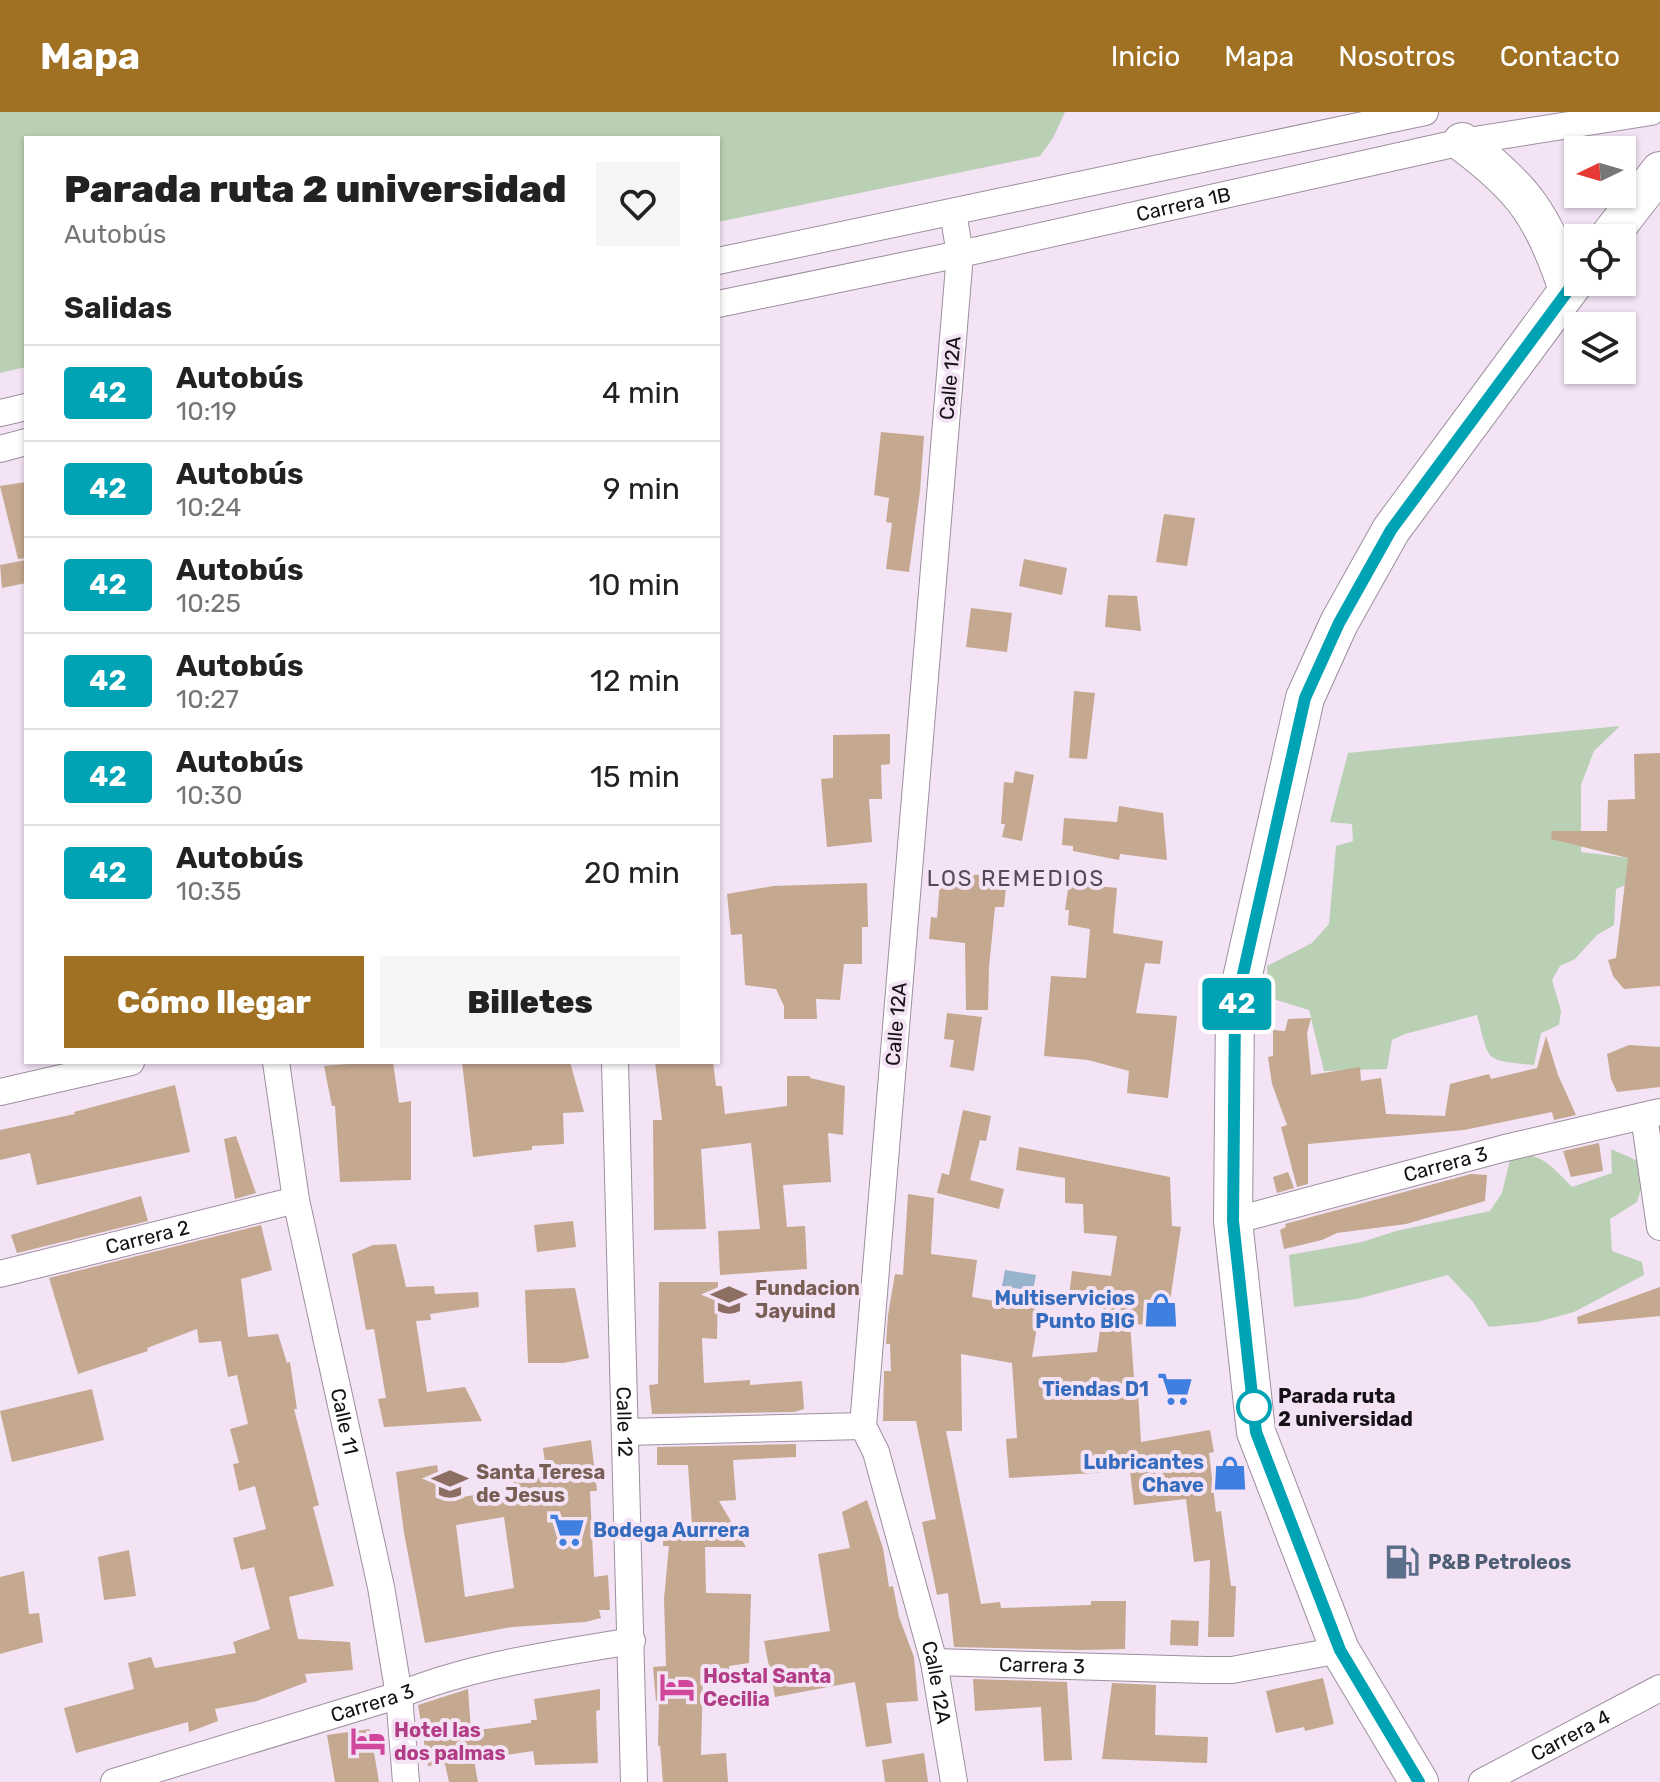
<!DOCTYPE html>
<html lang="es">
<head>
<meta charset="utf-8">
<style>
  body { margin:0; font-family:Rubik,sans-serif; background:#f6f6f6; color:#222; height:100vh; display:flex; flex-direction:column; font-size:30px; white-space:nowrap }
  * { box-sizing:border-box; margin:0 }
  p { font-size:26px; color:#767676 }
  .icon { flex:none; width:44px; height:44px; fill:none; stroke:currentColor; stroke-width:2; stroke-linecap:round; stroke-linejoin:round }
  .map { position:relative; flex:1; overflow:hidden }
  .panel { position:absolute; left:24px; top:24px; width:696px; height:928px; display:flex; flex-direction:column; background:#fff; border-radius:0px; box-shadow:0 2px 6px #0004 }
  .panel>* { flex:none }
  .badge { padding:0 16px; border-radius:6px; font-size:28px; line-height:52px }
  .needle { width:52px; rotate:265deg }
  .controls { position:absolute; left:1564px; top:24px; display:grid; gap:16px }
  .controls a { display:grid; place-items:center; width:72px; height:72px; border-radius:0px; background:#fff; box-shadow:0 2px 6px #0004; font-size:40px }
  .map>.badge { position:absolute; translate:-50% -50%; box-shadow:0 0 0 4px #fff }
  h2 { padding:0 40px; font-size:30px; line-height:72px }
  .round { display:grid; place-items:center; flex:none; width:84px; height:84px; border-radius:0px; background:#f6f6f6 }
  .head { display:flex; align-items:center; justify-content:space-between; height:136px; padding:0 40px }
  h1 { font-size:38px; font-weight:800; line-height:60px }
  .primary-button { display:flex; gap:16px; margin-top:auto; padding:16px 40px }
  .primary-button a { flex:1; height:92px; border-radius:0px; background:#a07123; color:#fff; font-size:32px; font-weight:800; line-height:92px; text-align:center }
  .primary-button a+a { background:#f6f6f6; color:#222 }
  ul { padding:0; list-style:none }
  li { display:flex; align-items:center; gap:24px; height:96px; padding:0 40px; border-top:2px solid #e0e0e0 }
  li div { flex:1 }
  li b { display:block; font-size:30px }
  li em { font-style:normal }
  li .badge { min-width:88px; font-weight:700; text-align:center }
  header { display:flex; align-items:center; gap:48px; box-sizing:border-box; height:112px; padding:0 40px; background:#a07123; color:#fff }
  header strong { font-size:38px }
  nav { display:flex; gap:44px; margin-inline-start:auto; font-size:28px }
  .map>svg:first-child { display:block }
  .green { fill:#bad0b4 }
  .water { fill:#98b3cc }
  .building { fill:#c4a890; fill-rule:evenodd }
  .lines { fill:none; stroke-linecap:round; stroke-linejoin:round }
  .minor-casing { stroke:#9d8f9f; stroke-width:28 }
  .highway-casing { stroke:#9d8f9f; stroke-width:40 }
  .minor { stroke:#fff; stroke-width:26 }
  .highway { stroke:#fff; stroke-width:38 }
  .line-casing { stroke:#fff; stroke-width:18 }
  .line { stroke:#00a3b4; stroke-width:12 }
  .stop-dot { fill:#fff; stroke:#00a3b4; stroke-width:4 }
  .labels { text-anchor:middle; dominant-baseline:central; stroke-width:8; stroke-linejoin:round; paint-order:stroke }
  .street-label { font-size:20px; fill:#161117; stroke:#f3e3f5 }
  .education-label { font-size:20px; font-weight:bold; fill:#785e54; stroke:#f3e3f5; text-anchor:start }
  .shop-label { font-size:20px; font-weight:bold; fill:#366cbe; stroke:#f3e3f5; text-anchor:end }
  .stop-label { font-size:20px; font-weight:bold; fill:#161117; stroke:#f3e3f5; text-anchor:start }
  .service-label { font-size:20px; font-weight:bold; fill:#4e5e75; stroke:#f3e3f5; text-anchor:start }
  .hotel-label { font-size:20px; font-weight:bold; fill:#b23c85; stroke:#f3e3f5; text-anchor:start }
  .neighbourhood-label { font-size:22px; letter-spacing:2px; fill:#554857; stroke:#f3e3f5 }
</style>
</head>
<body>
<header>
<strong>Mapa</strong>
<nav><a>Inicio</a><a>Mapa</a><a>Nosotros</a><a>Contacto</a></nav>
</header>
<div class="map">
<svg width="1660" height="1670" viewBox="0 0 1660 1670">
  <rect width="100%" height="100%" fill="#f3e3f5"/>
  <g class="green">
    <polygon points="0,0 1065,0 1053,26 1040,44 718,110 718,26 26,26 26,255 0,261"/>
    <path d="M1620,614L1594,639L1581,673V740L1629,746L1641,767L1616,777L1614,813L1597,823L1575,847L1560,854L1552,868L1561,899L1559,913L1541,921L1534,953C1482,948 1490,950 1477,903L1405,922L1392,928L1387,957L1324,959L1309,898L1276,888L1268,871L1267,854L1312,831L1329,812L1336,734L1353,729L1352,712L1330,710L1348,641Z"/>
    <path d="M1611,1037L1638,1049L1643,1070L1637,1090L1610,1107L1612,1139L1642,1150L1644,1163L1574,1200L1537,1210L1489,1215L1473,1190L1448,1163L1357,1187L1294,1195L1289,1143L1362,1130L1396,1119L1490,1099L1502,1081L1511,1043C1541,1039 1552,1055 1572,1075L1612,1061Z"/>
  </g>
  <polygon class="water" points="1005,1158 1036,1163 1032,1184 1027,1186 1026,1178 1002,1174"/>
  <g class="building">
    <polygon points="881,320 924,324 920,379 909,460 886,457 892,411 886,410 889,386 874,383"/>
    <polygon points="26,370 26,446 18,447 0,374"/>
    <polygon points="1164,402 1195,406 1187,454 1156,450"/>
    <polygon points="1024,447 1067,456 1062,483 1019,474"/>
    <polygon points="26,448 26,471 2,476 0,453"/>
    <polygon points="1108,483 1137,484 1141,519 1105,515"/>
    <polygon points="971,496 1012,501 1007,540 966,535"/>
    <polygon points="1074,579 1095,581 1087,647 1069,646"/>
    <polygon points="890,622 890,652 881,653 882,687 869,687 872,730 827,735 821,667 833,666 833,623"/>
    <polygon points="1660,641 1660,874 1624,877 1613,864 1608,848 1616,846 1628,746 1551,727 1552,719 1607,719 1608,688 1635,687 1634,642"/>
    <polygon points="1015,659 1034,663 1022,729 1002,725 1005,712 1001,712 1004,670 1013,671"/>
    <polygon points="1119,694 1163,701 1167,748 1120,742 1119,748 1073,739 1073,734 1062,733 1064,706 1117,710"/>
    <polygon points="941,759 1007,766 1004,795 995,795 989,855 988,898 966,898 965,831 929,827 931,805 937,806"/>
    <polygon points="867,771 868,815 862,815 862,852 844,852 840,888 816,887 817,907 784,907 784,894 776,877 745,873 742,822 731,823 727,782 773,774"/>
    <polygon points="1069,771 1117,776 1113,821 1163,829 1160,852 1145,851 1136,901 1177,904 1168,986 1127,981 1129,959 1088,948 1044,944 1051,864 1086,866 1090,817 1068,813 1069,798 1065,798"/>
    <polygon points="947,901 982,905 974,959 950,955 954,928 944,927"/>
    <polygon points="1311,906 1307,921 1311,963 1360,955 1361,969 1381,966 1386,1002 1445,1004 1450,972 1489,962 1491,967 1537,956 1546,924 1558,963 1576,1003 1554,1008 1552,1000 1464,1018 1308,1032 1308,1072 1297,1075 1281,1015 1287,1013 1272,972 1268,945 1273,944 1273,918 1285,919 1288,907"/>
    <polygon points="1629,933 1660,935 1660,975 1617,980 1611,967 1607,942"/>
    <polygon points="372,950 393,950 399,991 411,989 411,1068 340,1070 335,994 332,994 324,954"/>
    <polygon points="462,950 570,950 584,1000 563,1001 564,1032 532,1034 532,1038 473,1045"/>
    <polygon points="655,950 713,950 716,974 722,974 725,1002 787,994 787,964 810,964 810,966 845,974 843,1023 828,1021 831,1070 783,1073 787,1115 805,1114 807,1157 720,1163 718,1119 760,1117 751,1031 701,1037 706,1117 654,1118 653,1008 662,1008"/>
    <polygon points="175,973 190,1040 37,1073 30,1041 0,1048 0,1018 75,1002 74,1000"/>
    <polygon points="963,998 991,1004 986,1029 980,1028 970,1068 1004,1077 999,1097 937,1081 942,1061 949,1063"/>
    <polygon points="236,1024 256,1081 235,1087 224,1027"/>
    <polygon points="1599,1031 1603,1059 1571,1065 1563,1039"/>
    <polygon points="1019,1035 1170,1065 1172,1114 1181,1115 1166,1216 1130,1211 1135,1279 1138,1279 1141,1330 1210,1318 1214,1340 1209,1341 1216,1400 1221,1399 1231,1474 1236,1474 1234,1525 1208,1525 1210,1448 1194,1450 1186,1387 1134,1393 1130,1359 1009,1366 1006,1327 1017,1326 1012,1251 961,1242 962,1319 946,1319 981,1492 1000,1490 1001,1496 1091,1493 1091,1489 1126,1489 1125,1537 1081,1538 954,1535 948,1481 937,1483 922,1410 936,1407 916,1309 883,1309 884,1259 891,1259 890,1232 886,1232 888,1203 895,1162 903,1163 908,1082 934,1086 931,1142 977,1148 972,1185 1040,1197 1032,1245 1097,1240 1104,1189 1069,1185 1072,1159 1111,1164 1117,1124 1084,1121 1083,1092 1065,1091 1065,1066 1016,1058"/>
    <polygon points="1288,1060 1294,1076 1277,1081 1273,1065"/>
    <polygon points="1471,1062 1487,1063 1485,1089 1406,1112 1337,1121 1322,1128 1284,1137 1280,1118 1286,1115 1285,1112"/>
    <polygon points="141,1084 148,1109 17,1141 11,1123"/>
    <polygon points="573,1109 576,1135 537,1140 534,1113"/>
    <polygon points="261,1113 272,1158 241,1167 248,1225 278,1222 287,1251 290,1250 297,1297 294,1297 319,1393 313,1395 334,1474 289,1485 298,1527 350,1530 353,1558 305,1562 307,1570 257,1589 215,1597 218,1609 189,1620 188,1610 76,1641 64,1596 134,1577 128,1551 151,1545 155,1556 236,1541 233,1530 270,1517 254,1455 241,1458 233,1426 266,1417 255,1374 239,1379 233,1352 239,1351 230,1317 248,1312 237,1263 228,1265 221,1229 199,1231 197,1217 147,1236 148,1239 78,1262 49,1166"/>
    <polygon points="396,1132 406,1175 434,1174 435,1182 478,1180 479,1195 430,1202 431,1208 416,1209 427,1280 465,1275 482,1309 384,1315 378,1287 386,1286 374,1217 366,1218 352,1142 373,1133"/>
    <polygon points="659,1170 718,1170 717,1227 702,1226 704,1271 750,1268 750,1273 802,1269 804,1297 794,1300 652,1302 649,1273 658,1272"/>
    <polygon points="1660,1175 1660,1204 1578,1212 1577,1205"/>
    <polygon points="575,1176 589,1246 563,1251 528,1251 525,1178"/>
    <polygon points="92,1277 104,1328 12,1350 0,1299"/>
    <path d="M591,1328L597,1379H590L594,1465L608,1463L610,1498H599L601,1506L585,1510L512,1515L425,1531L404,1421L396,1360L437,1353L443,1388L514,1377L513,1368L547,1365L543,1336ZM504,1405L514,1476L465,1485L456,1413Z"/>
    <polygon points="796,1332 796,1345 733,1348 736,1388 719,1389 746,1435 705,1435 706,1481 751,1482 749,1551 729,1554 729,1562 703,1560 701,1643 726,1641 728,1670 663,1670 660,1634 658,1634 659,1588 656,1589 653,1555 666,1554 664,1487 669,1434 663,1434 663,1414 692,1413 688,1353 657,1353 657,1335"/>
    <polygon points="867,1388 883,1436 889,1475 893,1474 899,1505 914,1545 918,1589 886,1591 892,1631 866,1635 855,1570 775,1585 764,1529 830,1519 818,1442 850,1436 842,1400"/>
    <polygon points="129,1438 136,1484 104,1488 98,1445"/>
    <polygon points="24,1459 29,1502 39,1501 43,1530 0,1542 0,1465"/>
    <polygon points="1171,1508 1199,1509 1198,1534 1170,1533"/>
    <polygon points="1323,1566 1334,1612 1305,1619 1304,1615 1276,1621 1266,1579"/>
    <polygon points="973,1567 1067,1570 1072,1648 1044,1649 1041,1595 975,1599"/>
    <polygon points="1112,1571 1156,1573 1155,1623 1208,1625 1207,1651 1102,1647"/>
    <polygon points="468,1577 471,1619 531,1611 531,1608 537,1608 534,1587 600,1577 600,1598 596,1599 598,1651 535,1653 533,1639 474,1648 478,1670 449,1670 445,1652 428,1654 418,1593"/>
    <polygon points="370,1617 379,1670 335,1670 327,1623"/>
    <polygon points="924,1641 928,1670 885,1670 882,1648"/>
  </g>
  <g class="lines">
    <g class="minor-casing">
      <g id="minor">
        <path id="s1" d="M953,100L960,142L863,1314L876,1340L934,1550L954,1670"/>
        <polyline points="718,149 1425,0"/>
        <path id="s2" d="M718,192L960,142L1462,30L1651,0"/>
        <polyline points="0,301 26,295"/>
        <polyline points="0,337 26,330"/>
        <path id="s3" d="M276,950L296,1088L381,1475L399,1583L406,1670"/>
        <path id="s4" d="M615,950L634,1670"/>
        <polyline points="0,980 131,950"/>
        <polyline points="1644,1004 1660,1115"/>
        <path id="s5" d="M1233,1109L1505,1036L1660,1000"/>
        <path id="s6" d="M0,1162L296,1088"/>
        <polyline points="626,1320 863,1314"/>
        <path id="s7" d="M934,1550L1206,1558H1232L1340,1538"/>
        <path id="s8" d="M114,1670L399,1583C473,1553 554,1542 632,1529"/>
        <path id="s9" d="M1482,1670L1660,1576"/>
      </g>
    </g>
    <g class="highway-casing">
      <g id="highway">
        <path d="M1462,30C1524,76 1544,105 1568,178"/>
        <polyline points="1608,126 1660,59"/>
        <polyline points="1419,1670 1340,1538 1256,1320 1233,1109 1235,898 1305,586 1339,511 1391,418 1578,165"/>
      </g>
    </g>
    <use href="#minor" class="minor"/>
    <use href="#highway" class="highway"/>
  </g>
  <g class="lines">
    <g class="line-casing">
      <polyline id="line" points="1419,1670 1340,1538 1256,1320 1233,1109 1235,898 1305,586 1339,511 1391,418 1578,165"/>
    </g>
    <use href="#line" class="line"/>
  </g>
  <defs>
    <g id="school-bare" transform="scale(2.76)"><path d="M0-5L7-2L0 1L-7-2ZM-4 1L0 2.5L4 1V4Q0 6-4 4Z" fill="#8d6e63" stroke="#f3e3f5" stroke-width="2.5" paint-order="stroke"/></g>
    <g id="shop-bare" transform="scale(2.76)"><path d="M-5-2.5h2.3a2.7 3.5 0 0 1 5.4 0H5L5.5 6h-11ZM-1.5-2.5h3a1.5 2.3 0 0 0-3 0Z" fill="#3f7fe0" stroke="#f3e3f5" stroke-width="2.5" paint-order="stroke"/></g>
    <g id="supermarket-bare" transform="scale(2.76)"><path d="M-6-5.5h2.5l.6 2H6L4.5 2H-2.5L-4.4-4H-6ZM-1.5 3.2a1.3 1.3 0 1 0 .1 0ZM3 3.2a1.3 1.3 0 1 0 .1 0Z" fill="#3f7fe0" stroke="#f3e3f5" stroke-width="2.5" paint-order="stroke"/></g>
    <g id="fuel-bare" transform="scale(2.76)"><path d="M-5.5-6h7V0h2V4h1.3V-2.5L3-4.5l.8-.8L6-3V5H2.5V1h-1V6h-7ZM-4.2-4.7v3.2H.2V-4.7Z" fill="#5c6f8a" stroke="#f3e3f5" stroke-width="2.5" paint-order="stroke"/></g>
    <g id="hotel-bare" transform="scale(2.76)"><path d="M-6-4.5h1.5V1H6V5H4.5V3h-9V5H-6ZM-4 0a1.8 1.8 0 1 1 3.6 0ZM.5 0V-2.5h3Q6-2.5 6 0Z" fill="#d1479c" stroke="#f3e3f5" stroke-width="2.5" paint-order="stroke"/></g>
  </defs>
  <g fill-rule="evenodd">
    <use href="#school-bare" x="729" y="1188"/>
    <use href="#shop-bare" x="1161" y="1198"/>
    <use href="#supermarket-bare" x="1175" y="1277"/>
    <use href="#shop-bare" x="1230" y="1361"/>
    <use href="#school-bare" x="450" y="1372"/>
    <use href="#supermarket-bare" x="567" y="1418"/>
    <use href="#fuel-bare" x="1402" y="1450"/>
    <use href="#hotel-bare" x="677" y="1575"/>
    <use href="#hotel-bare" x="368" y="1629"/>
  </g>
  <circle class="stop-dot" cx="1254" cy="1295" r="16"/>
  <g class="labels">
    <g class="street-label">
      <text stroke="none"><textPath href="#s2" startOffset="476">Carrera 1B</textPath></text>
      <text transform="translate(950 266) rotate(-85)">Calle 12A</text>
      <text transform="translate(896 912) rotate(-85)">Calle 12A</text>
      <text stroke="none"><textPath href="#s5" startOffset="220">Carrera 3</textPath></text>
      <text stroke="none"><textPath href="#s6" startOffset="152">Carrera 2</textPath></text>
      <text stroke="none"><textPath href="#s3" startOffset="366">Calle 11</textPath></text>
      <text stroke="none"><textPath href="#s4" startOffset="360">Calle 12</textPath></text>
      <text stroke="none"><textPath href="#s7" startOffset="108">Carrera 3</textPath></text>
      <text stroke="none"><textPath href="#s1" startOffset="1486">Calle 12A</textPath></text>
      <text stroke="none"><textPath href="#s8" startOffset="270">Carrera 3</textPath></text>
      <text stroke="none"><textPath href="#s9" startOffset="100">Carrera 4</textPath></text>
    </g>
    <g class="education-label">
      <text x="755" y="1176">Fundacion<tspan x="755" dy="23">Jayuind</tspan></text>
      <text x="476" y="1360">Santa Teresa<tspan x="476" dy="23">de Jesus</tspan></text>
    </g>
    <g class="shop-label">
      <text x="1135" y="1186">Multiservicios<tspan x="1135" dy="23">Punto BIG</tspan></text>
      <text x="1149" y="1277">Tiendas D1</text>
      <text x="1204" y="1350">Lubricantes<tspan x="1204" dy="23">Chave</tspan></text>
      <text x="593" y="1418" text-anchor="start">Bodega Aurrera</text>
    </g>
    <g class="stop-label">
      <text x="1278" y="1284">Parada ruta<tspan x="1278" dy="23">2 universidad</tspan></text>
    </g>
    <g class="service-label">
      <text x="1428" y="1450">P&amp;B Petroleos</text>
    </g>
    <g class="hotel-label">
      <text x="703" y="1564">Hostal Santa<tspan x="703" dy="23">Cecilia</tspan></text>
      <text x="394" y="1618">Hotel las<tspan x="394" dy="23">dos palmas</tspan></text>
    </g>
    <g class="neighbourhood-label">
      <text x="1016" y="766">LOS REMEDIOS</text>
    </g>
  </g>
</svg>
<div class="controls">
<a><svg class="needle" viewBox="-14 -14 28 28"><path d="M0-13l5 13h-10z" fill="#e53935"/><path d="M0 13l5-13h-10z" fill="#767676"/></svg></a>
<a><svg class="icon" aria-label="locate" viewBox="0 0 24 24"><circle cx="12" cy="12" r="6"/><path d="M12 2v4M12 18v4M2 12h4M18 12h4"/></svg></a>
<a><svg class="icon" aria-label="layers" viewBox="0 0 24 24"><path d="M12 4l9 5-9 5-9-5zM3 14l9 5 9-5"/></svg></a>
</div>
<b class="badge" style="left:1237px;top:892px;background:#00a3b4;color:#fff">42</b>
<section class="panel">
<div class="head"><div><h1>Parada ruta 2 universidad</h1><p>Autobús</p></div><a class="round"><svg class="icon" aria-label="heart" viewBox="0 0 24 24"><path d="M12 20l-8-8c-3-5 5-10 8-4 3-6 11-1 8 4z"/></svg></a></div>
<h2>Salidas</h2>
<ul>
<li><span class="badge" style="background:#00a3b4;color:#fff">42</span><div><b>Autobús</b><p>10:19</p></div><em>4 min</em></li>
<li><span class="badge" style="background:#00a3b4;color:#fff">42</span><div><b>Autobús</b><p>10:24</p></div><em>9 min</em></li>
<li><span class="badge" style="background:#00a3b4;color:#fff">42</span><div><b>Autobús</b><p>10:25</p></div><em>10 min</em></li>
<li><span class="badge" style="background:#00a3b4;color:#fff">42</span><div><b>Autobús</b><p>10:27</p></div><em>12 min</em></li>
<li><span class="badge" style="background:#00a3b4;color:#fff">42</span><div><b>Autobús</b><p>10:30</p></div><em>15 min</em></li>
<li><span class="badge" style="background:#00a3b4;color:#fff">42</span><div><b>Autobús</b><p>10:35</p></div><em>20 min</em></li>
</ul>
<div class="primary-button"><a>Cómo llegar</a><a>Billetes</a></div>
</section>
</div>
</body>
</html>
